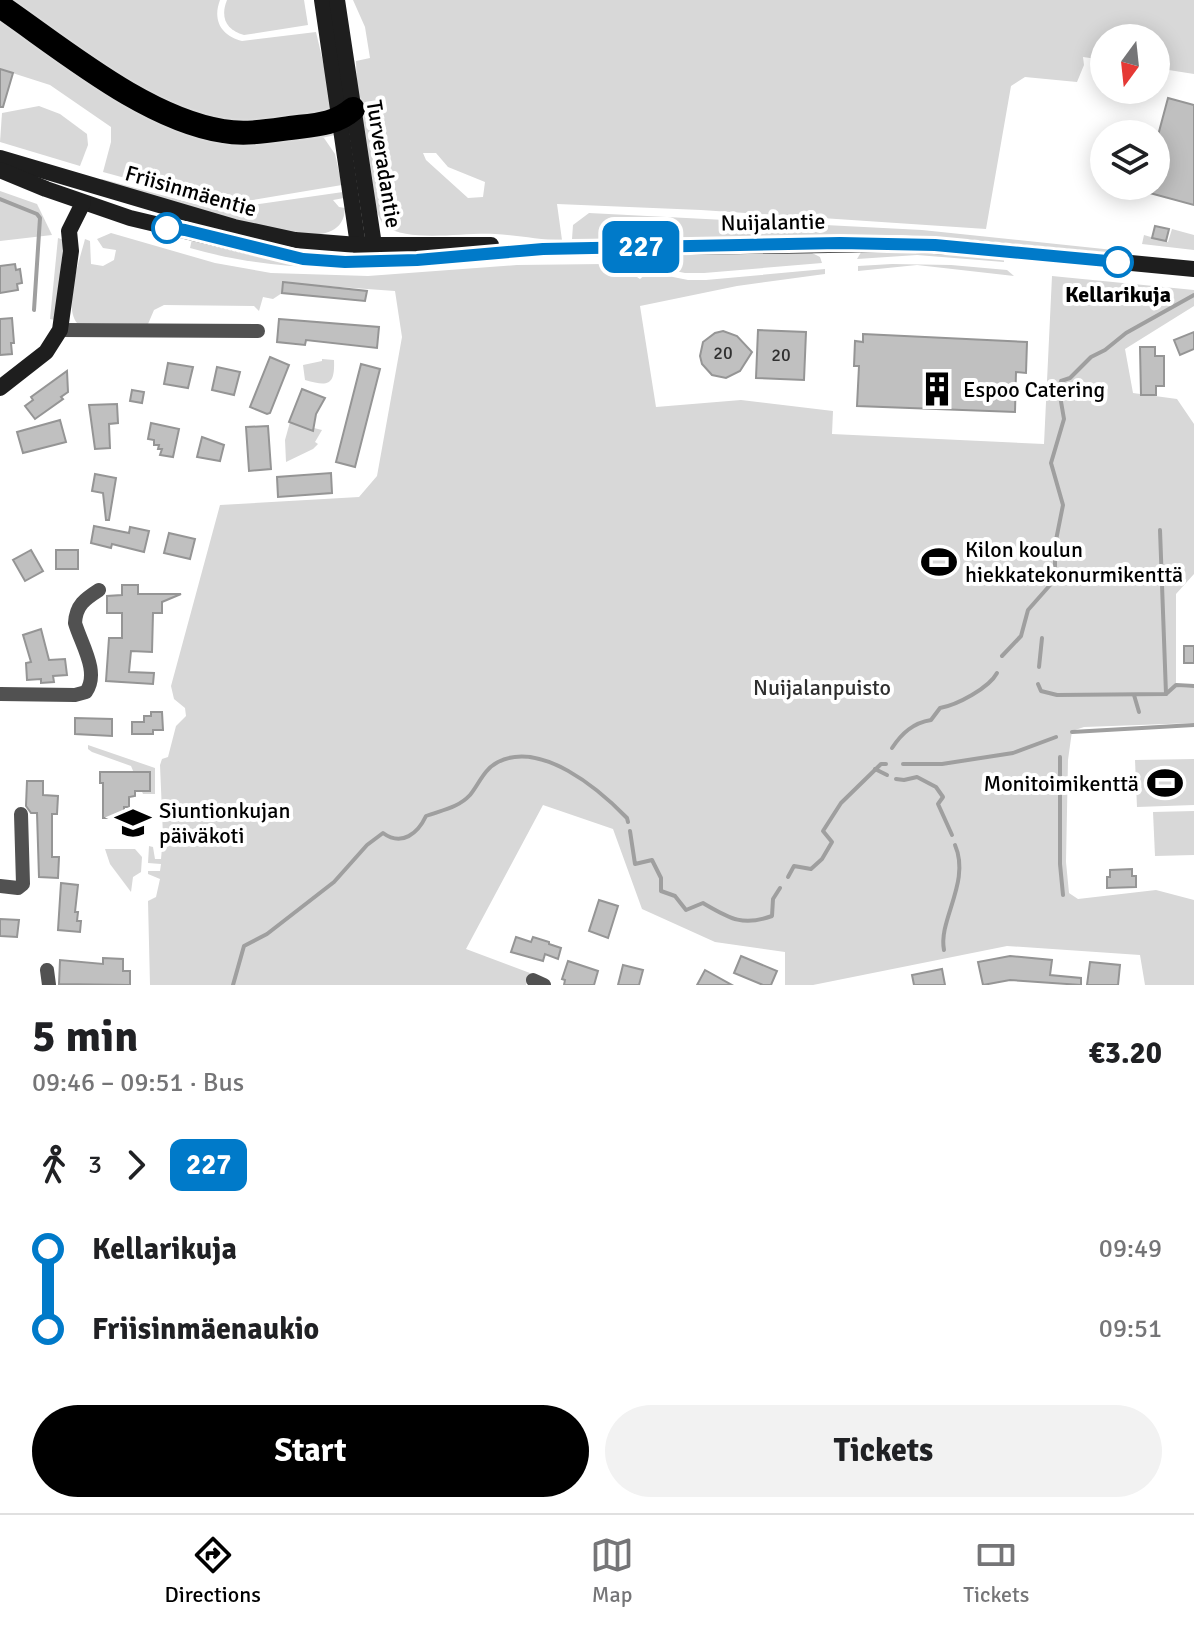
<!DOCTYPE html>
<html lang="en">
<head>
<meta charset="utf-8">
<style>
  body { margin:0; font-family:Signika,sans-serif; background:#f2f2f2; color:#202124; height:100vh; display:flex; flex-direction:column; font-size:30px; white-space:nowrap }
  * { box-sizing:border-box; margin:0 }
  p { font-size:26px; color:#757577 }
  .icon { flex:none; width:44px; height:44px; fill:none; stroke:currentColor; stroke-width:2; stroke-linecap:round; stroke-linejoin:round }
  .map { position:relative; height:985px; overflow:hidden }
  .details { display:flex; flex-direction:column; background:#fff; flex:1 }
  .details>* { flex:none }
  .badge { padding:0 16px; border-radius:12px; font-size:28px; line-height:52px }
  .needle { width:52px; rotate:195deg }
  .fabs { position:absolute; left:1090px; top:24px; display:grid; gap:16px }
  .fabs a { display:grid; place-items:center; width:80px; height:80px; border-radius:50%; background:#fff; box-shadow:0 4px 20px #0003; font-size:40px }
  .map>.badge { position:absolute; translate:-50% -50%; box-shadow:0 0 0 4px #fff }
  .legs { display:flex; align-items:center; gap:12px; height:88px; padding:0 32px; font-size:26px }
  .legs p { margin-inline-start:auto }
  .summary { display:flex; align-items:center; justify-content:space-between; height:136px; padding:0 32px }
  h1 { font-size:44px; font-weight:800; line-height:60px }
  .button { display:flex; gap:16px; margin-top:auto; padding:16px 32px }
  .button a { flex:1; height:92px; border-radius:48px; background:#000; color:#fff; font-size:32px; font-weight:800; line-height:92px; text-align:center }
  .button a+a { background:#f2f2f2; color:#202124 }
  ul { padding:0 32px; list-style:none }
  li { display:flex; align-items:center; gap:28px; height:80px; font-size:30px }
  li i { display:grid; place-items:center; width:12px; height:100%; margin:0 10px; background:currentColor }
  li i::after { content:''; width:20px; height:20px; margin:-10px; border:6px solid; border-radius:50%; background:#fff }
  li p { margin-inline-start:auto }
  li:first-child i { background:linear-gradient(#0000 50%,currentColor 0) }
  li:last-child i { background:linear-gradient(currentColor 50%,#0000 0) }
  .menu { display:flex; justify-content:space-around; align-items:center; height:112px; border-top:2px solid #e0e0e0; background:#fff; font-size:22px; color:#757577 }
  .menu a { display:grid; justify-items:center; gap:4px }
  .menu .selected { color:#000 }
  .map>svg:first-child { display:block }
  .green { fill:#d8d8d8; fill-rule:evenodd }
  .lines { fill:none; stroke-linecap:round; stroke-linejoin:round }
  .stream { stroke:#9f9f9f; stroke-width:4 }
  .building { fill:#c0c0c0; stroke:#959595; stroke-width:2 }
  .highway-casing { stroke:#dbdbdb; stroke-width:28 }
  .street { stroke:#515151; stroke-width:14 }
  .secondary { stroke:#1e1e1e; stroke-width:16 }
  .highway { stroke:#000; stroke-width:24 }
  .line-1-casing { stroke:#fff; stroke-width:18 }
  .line-1 { stroke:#007ac9; stroke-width:12 }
  .stop-1-dot { fill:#fff; stroke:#007ac9; stroke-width:4 }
  .labels { text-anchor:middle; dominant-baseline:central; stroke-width:8; stroke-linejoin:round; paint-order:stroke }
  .number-label { font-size:18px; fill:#303030 }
  .street-label { font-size:22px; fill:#000; stroke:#fff }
  .stop-label { font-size:22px; font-weight:bold; fill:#000; stroke:#fff }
  .poi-label { font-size:22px; fill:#000; stroke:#fff; text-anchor:start }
  .park-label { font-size:22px; fill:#2f2f2f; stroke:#fff }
</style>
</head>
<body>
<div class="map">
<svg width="1194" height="985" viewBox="0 0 1194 985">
  <rect width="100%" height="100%" fill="#fff"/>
  <g class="green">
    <path d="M3,0H220C212,21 222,36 242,41L316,32L331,96L330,113L227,124L151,100Z"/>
    <path d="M227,0H304L308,25L244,35C226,30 220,17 227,0Z"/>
    <path d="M353,0H1194V74L1156,68V38H1104V60L1083,57L1084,65L1077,82L1025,77L1011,86L986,229L701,210L557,204L562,240C539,240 517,235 495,234C463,232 411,243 384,226C363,192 357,103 356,61L370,58L365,27ZM423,153H436L448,167L485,182L483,197L468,198L426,160Z"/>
    <polygon points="0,13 135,106 324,138 335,154 342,185 253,200 213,202 103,172 111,142 111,127 50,85 0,69"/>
    <polygon points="39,106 60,114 87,134 88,145 80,166 0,142 2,113"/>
    <path d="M102,179L217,210L343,192L344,198L333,200L339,207L345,208C344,240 309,235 286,235L100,180Z"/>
    <polygon points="0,191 37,204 52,235 0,241"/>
    <polygon points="589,213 922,230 1123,251 1118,254 901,235 572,239 573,225"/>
    <polygon points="1172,229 1194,235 1194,250 1142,244 1144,235 1168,242"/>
    <path d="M111,233L215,263L271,273L368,276L517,265L604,264L622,267L640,279L648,272L688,280H706L825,269V274L737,286L640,306L656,407L741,400L833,411L832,434L1044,444L1052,276L1194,290V306L1125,349L1133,393L1177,399L1194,424V574L1176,594V687L1194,688V723L1084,727L1072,731L1068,760L1066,862L1069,893L1078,899L1156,890L1194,900V985H1145L1140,955L1007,946L813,985H785V952L715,942L642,909L613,829L543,805L466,949L530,973L526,985H150L148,901L156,897L160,879L148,874V871H160L161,864L148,863L149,846L153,847L155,859H161L163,836L160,765L162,759L168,757L176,726L186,716L185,708L174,699L171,686L220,505L359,497L377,476L402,337L395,291L283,283L282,293L273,299L263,297L259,311L254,306L164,305L154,310L148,324L77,323C63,306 80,259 85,239L90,241L91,264L103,266L114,260L116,250L103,248L97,239Z"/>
    <polygon points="58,238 64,240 55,320 50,319"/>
    <path d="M192,239L324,268C277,266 235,261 190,248Z"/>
    <polygon points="863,249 1004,258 1004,262 917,255 857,259"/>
    <polygon points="808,251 820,257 822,263 704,273 685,273 614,259 615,255"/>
    <polygon points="892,264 951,265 1007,270 1014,276 917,265 858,271 858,266"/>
    <path d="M322,359L334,360C335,385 329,387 305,380L303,365L322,361Z"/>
    <polygon points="290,422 322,430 315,442 318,444 313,449 286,462 285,440"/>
    <polygon points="88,745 155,768 155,794 143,794 131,766 92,752 88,749"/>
    <polygon points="1194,759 1194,805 1137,807 1135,760"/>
    <polygon points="1194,811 1194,855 1155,856 1153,812"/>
    <polygon points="105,849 135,849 142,857 141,872 133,877 131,892 110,864"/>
  </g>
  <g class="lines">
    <g class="stream">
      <polyline points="0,199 37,214 40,218 34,310"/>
      <polyline points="1160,530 1166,694"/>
      <polyline points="1002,656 1021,636 1028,610 1051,584 1055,571 1055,545 1063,505 1051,463 1064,419 1059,390 1061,381 1070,378 1091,357 1105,350 1126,333 1194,295"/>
      <polyline points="1039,667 1042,638"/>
      <polyline points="1038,684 1041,691 1057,695 1166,694 1176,685 1194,686"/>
      <polyline points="1134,695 1139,712"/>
      <polyline points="1072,732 1194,725"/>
      <path d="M892,748C902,733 913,723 931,720L940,708C957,705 989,688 997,673"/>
      <polyline points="1060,757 1060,864 1063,895"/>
      <polyline points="903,764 942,764 1013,753 1056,737"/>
      <polyline points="875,769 887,775"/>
      <polyline points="896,779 904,780 917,777 936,787 943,797 938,804 952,835"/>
      <path d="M630,831L635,864L652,860L661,878V891L675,896L686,910L703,903C729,918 742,927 772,916L773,899L780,888"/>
      <polyline points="788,877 794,866 811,869 822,859 832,842 823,831 841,803 881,764 886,764"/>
      <path d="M944,950C938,920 971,882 955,845"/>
      <path d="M233,985L244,946L267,934L334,882L367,845L383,833C402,847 418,833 426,816C442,810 458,808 470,795C479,784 484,769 498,762C541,740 599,789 627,818L628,822"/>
    </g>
  </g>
  <g class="building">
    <polygon points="0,69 13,73 3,107 0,107"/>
    <polygon points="1168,98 1194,105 1194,205 1135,189 1136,186 1156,186 1156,143"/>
    <polygon points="1155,226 1169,229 1166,241 1152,238"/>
    <polygon points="15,264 16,270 20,269 22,283 17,284 18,290 0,293 0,266"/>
    <polygon points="283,282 367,291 365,301 282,293"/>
    <polygon points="12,318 14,343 11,343 12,354 0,355 0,319"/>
    <polygon points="279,319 379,327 377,348 306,340 305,345 277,342"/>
    <polygon points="758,330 806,332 804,380 756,378"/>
    <polygon points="723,331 737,336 752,352 740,371 726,378 712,375 702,364 700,356 703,342 715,333"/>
    <polygon points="1194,332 1194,349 1180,355 1174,340"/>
    <polygon points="863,334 1027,342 1026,373 1016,372 1015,412 857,406 859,366 854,366 855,341 863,342"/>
    <polygon points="1140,347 1155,347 1155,356 1164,356 1164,386 1156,386 1156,395 1141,395"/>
    <polygon points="270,357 289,365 270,413 267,414 250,407"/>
    <polygon points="168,363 193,367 188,388 164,384"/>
    <polygon points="361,364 380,369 355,467 336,462"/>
    <polygon points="217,367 240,372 234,395 212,390"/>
    <polygon points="67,371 68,392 61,397 63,399 35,419 25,406 33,400 31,397"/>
    <polygon points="302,389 325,398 316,414 313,431 289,422"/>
    <polygon points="132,390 144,392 142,403 130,401"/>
    <polygon points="117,404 118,423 109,424 110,448 95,449 89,405"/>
    <polygon points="60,420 66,442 23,453 17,432"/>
    <polygon points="151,423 179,429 173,457 160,455 162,449 158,449 159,445 154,445 154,440 148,439"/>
    <polygon points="268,426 271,469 249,471 246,427"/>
    <polygon points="202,437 224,445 220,461 197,457"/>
    <polygon points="331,473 332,493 278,497 277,477"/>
    <polygon points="95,474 116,478 109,520 106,520 103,493 92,491"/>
    <polygon points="94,526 129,533 130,527 149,531 144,552 112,544 111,548 91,543"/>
    <polygon points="169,533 195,539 190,559 164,553"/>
    <polygon points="31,550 43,571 25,581 13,560"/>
    <rect x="56" y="550" width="22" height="19"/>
    <polygon points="122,585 138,585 138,594 181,594 162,602 162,613 153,613 152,652 131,651 129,672 154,673 153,684 106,681 109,638 122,638 122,613 107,613 107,596 122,595"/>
    <polygon points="41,629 49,660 65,659 67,675 53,676 54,682 41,683 41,679 27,680 26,663 31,662 23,635"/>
    <rect x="1184" y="646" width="10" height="17"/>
    <polygon points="151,712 162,712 163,730 153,730 153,734 132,734 132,722 144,722 144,716 151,716"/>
    <polygon points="75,718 112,719 112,736 75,734"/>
    <polygon points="100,772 150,772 150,791 135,791 135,796 129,797 129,807 124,807 124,818 103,818 103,783 100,783"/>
    <polygon points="27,781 43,781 43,795 58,796 57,814 52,814 52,857 59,857 58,878 39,877 37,813 31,813 26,806"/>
    <polygon points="1132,869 1132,876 1136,876 1136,887 1107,888 1107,877 1110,877 1110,870"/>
    <polygon points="61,883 78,885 75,912 78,912 77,921 81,921 80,932 58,930"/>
    <polygon points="599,900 618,906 608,938 589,931"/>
    <polygon points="0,919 19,920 17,937 0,936"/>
    <polygon points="516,937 531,942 533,937 549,942 549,944 561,948 558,959 545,954 543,961 511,952"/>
    <polygon points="741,956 777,971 771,985 763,985 734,973"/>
    <polygon points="1010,956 1052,960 1050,975 1081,978 1081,985 1010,980 983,985 978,962"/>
    <polygon points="103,958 123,959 123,971 130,971 130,985 59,984 60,960 103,964"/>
    <polygon points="568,961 598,971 594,985 564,985 565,980 562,979"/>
    <polygon points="1090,962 1120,965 1118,985 1087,985"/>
    <polygon points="623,965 643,970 639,985 618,985"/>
    <polygon points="942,969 945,985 914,985 912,975"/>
    <polygon points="705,970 732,985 697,985"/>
  </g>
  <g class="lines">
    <g class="highway-casing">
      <path id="highway" d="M0,6C64,50 146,119 223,131C245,135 268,131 290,128C313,125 335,125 353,109"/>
    </g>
    <g class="street">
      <polyline points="60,330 258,331"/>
      <path d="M0,694L75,695L86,692C100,672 81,644 75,623C76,605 85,599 99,590"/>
      <polyline points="0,886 18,888 23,884 21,814"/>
      <polyline points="47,970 49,985"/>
      <polyline points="533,980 544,985"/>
    </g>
    <g class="secondary">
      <polyline points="322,0 358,245 364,254"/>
      <polyline points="337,0 374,245 372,252"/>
      <polyline points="0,158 234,227 295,240 358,245 491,245"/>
      <polyline points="0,170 46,189 130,218 303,259 345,262 417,260 543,249 896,244 974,248 1194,269"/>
      <polyline points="0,388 46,352 60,330 71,251 69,231 83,203"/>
    </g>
    <use href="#highway" class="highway"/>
  </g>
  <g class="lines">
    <g class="line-1-casing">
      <polyline id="line-1" points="167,228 185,230 303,259 345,262 417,260 543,249 840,243 935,245 1118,262"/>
    </g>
    <use href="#line-1" class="line-1"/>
  </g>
  <defs>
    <g id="building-bare" transform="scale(2.76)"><path d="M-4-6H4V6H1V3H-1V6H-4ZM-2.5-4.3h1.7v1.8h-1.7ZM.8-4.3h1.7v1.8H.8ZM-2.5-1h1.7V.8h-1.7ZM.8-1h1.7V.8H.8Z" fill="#000" stroke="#fff" stroke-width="2.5" paint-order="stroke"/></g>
    <g id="stadium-bare" transform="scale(2.76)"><path d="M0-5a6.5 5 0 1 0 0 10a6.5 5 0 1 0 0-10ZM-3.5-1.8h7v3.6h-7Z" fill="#000" stroke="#fff" stroke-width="2.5" paint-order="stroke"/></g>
    <g id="school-bare" transform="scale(2.76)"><path d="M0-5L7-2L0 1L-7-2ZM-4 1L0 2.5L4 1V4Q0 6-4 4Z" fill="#000" stroke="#fff" stroke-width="2.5" paint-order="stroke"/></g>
  </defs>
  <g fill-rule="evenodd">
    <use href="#building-bare" x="937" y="389"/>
    <use href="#stadium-bare" x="939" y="562"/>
    <use href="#stadium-bare" x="1165" y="783"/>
    <use href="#school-bare" x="133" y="823"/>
  </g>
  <g class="stop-1-dot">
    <circle cx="167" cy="228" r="14"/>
    <circle cx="1118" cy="262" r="14"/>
  </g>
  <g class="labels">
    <g class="number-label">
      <text x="723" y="353">20</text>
      <text x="781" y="355">20</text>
    </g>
    <g class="street-label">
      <text transform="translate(384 164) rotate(81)">Turveradantie</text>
      <text transform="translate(191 191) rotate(16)">Friisinmäentie</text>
      <text transform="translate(773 222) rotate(-1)">Nuijalantie</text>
    </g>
    <g class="stop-label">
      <text x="1118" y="294">Kellarikuja</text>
    </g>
    <g class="poi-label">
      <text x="963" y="389">Espoo Catering</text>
      <text x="965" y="549">Kilon koulun<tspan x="965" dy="25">hiekkatekonurmikenttä</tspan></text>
      <text x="1139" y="783" text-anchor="end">Monitoimikenttä</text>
      <text x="159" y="810">Siuntionkujan<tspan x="159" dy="25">päiväkoti</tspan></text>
    </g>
    <g class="park-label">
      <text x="822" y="687">Nuijalanpuisto</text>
    </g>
  </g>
</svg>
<div class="fabs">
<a><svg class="needle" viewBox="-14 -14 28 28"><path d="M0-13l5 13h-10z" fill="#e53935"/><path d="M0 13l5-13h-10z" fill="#757577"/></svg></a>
<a><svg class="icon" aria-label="layers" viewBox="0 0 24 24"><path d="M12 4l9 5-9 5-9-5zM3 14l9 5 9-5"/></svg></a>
</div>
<b class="badge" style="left:641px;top:247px;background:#007ac9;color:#fff">227</b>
</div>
<section class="details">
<div class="summary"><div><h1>5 min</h1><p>09:46 – 09:51 · Bus</p></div><b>€3.20</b></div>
<div class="legs"><svg class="icon" aria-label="walk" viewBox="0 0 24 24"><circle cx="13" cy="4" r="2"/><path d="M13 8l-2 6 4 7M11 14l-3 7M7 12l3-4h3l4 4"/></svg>3<svg class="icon" aria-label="forward" viewBox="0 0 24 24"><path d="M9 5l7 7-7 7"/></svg><b class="badge" style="background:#007ac9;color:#fff">227</b></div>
<ul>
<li><i style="color:#007ac9"></i><b>Kellarikuja</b><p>09:49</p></li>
<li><i style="color:#007ac9"></i><b>Friisinmäenaukio</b><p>09:51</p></li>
</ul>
<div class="button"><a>Start</a><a>Tickets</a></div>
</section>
<nav class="menu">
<a class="selected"><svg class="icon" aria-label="directions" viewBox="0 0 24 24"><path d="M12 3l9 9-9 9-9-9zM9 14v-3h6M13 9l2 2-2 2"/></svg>Directions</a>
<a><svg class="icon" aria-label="map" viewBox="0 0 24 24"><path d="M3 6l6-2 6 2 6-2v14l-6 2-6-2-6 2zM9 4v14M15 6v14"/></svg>Map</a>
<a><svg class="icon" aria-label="tickets" viewBox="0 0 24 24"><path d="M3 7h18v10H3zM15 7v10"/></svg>Tickets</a>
</nav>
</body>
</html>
